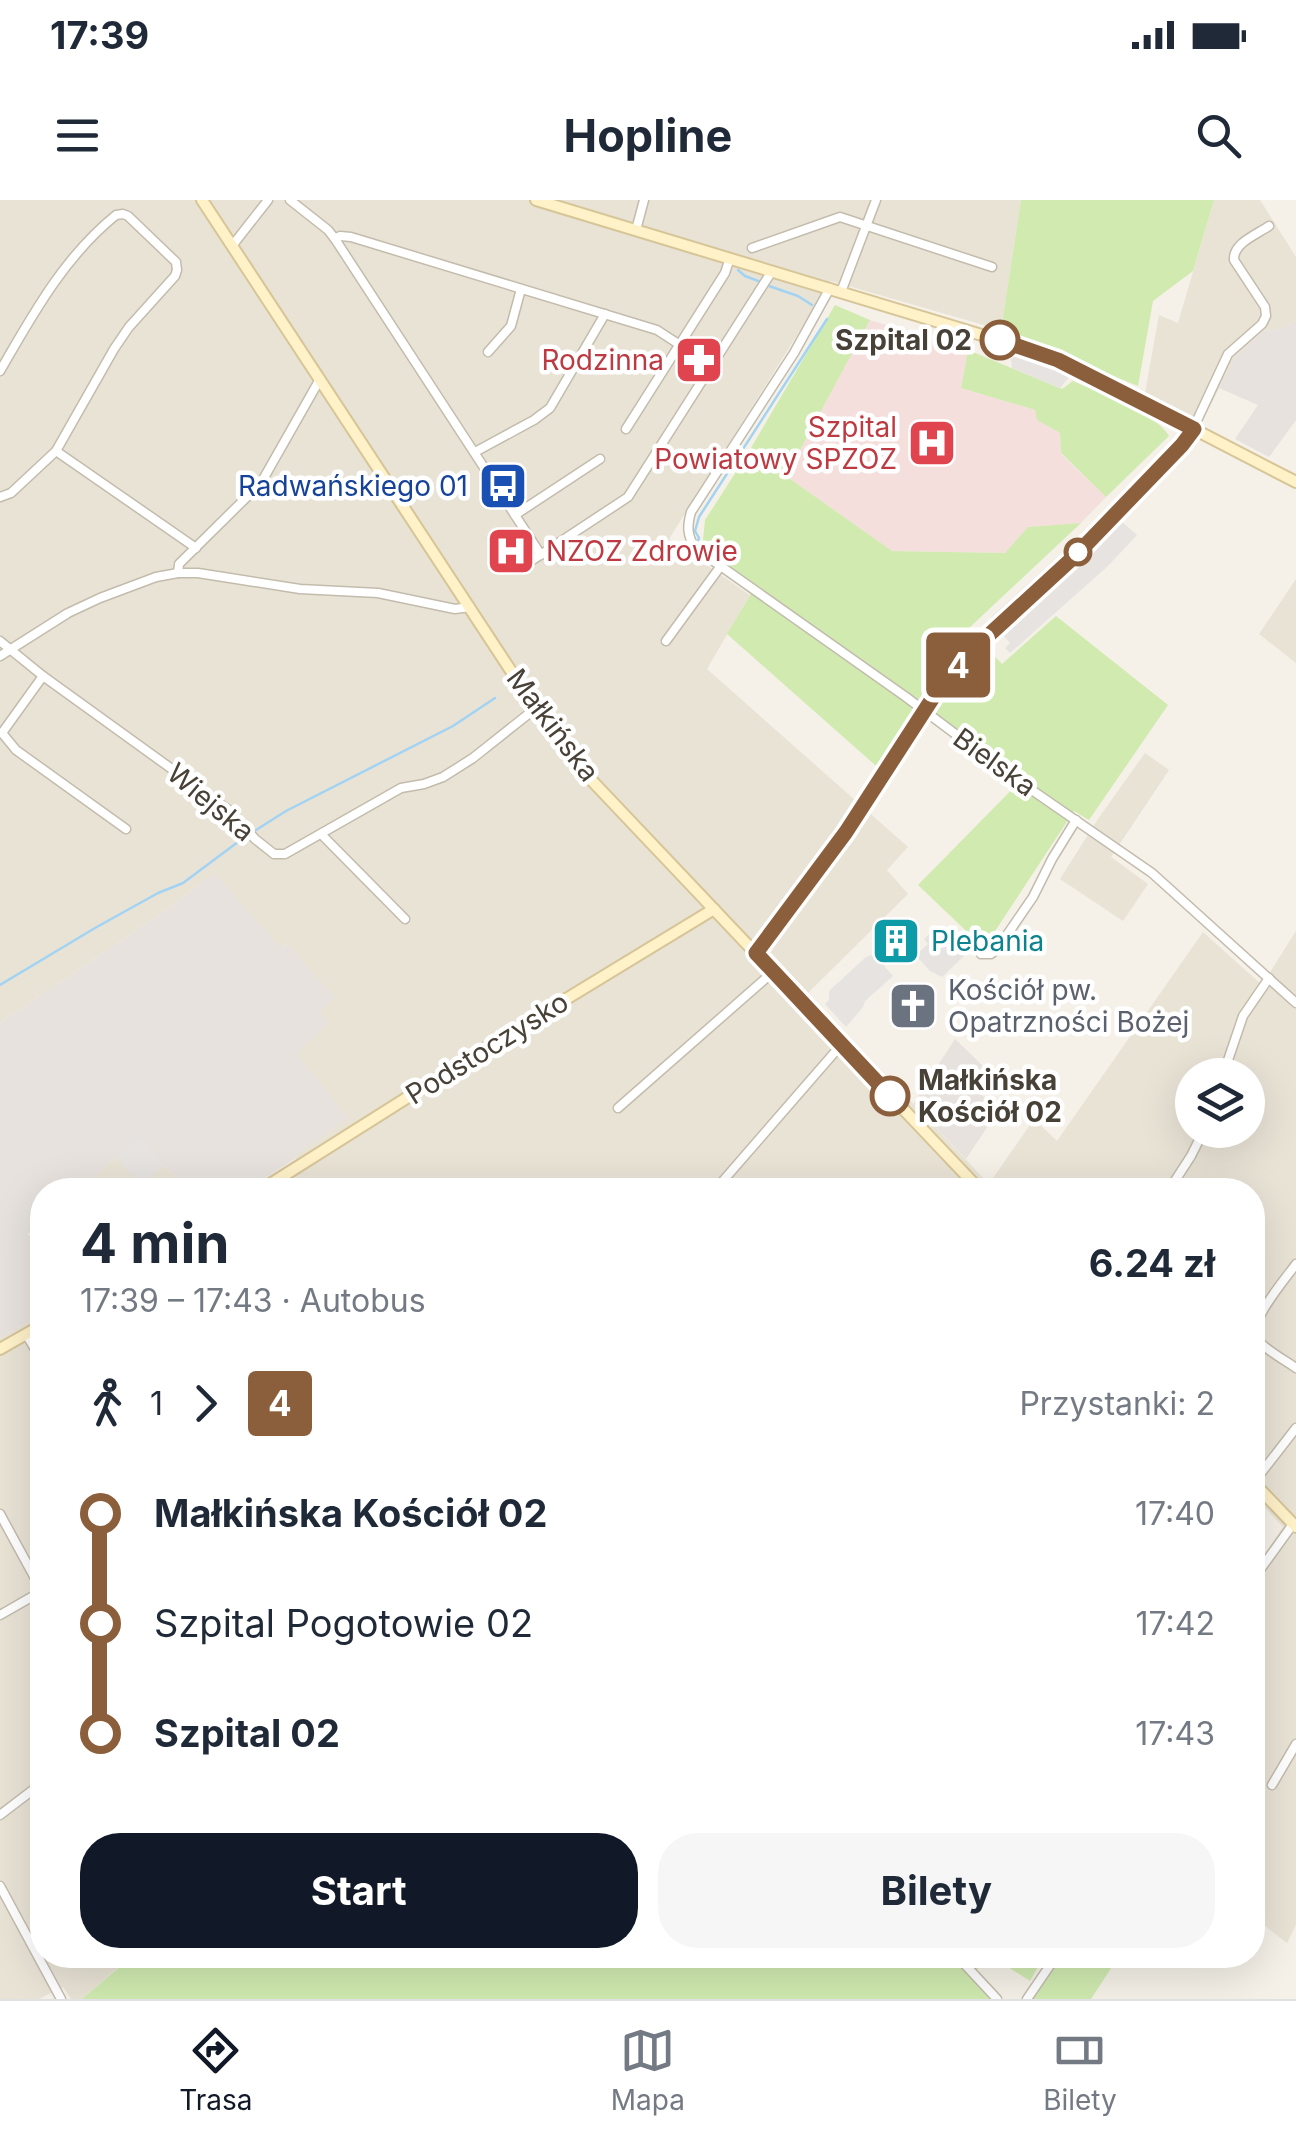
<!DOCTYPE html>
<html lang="pl">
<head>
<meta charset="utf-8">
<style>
  body { margin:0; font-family:Inter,sans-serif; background:#f6f6f7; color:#1f2937; height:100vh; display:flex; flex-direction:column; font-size:38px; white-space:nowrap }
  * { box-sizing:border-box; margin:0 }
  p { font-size:32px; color:#747a83 }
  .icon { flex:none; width:55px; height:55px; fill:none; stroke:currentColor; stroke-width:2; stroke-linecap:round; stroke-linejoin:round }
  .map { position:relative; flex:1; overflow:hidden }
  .side { position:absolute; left:30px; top:978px; width:1235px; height:790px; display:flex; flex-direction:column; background:#fff; border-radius:40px; box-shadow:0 10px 40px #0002 }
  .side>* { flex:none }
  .badge { padding:0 20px; border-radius:8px; font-size:35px; line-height:65px }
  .buttons { position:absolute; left:1175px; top:858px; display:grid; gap:20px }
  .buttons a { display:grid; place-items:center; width:90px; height:90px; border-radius:50%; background:#fff; box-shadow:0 10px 40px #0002; font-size:50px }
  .map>.badge { position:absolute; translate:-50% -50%; box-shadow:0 0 0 5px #fff }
  .legs { display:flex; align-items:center; gap:15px; height:110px; padding:0 50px; font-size:32px }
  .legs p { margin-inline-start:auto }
  .overview { display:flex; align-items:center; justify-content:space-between; height:170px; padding:0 50px }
  h1 { font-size:55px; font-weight:700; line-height:75px }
  .cta { display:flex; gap:20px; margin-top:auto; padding:20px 50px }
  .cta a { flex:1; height:115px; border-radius:40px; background:#111827; color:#fff; font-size:40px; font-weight:700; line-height:115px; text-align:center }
  .cta a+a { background:#f6f6f7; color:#1f2937 }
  ul { padding:0 50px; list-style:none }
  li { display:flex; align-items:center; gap:35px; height:110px; font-size:38px }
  li i { display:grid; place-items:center; width:15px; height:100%; margin:0 12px; background:currentColor }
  li i::after { content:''; width:25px; height:25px; margin:-12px; border:8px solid; border-radius:50%; background:#fff }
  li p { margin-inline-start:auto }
  li:first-child i { background:linear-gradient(#0000 50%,currentColor 0) }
  li:last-child i { background:linear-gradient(currentColor 50%,#0000 0) }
  .status { display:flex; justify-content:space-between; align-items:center; height:70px; padding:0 50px; background:#fff; direction:ltr }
  .status svg { height:28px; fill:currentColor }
  header { display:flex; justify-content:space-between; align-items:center; height:130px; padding:0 50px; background:#fff; font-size:45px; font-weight:700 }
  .tab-bar { display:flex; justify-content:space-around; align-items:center; height:140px; border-top:2px solid #e0e1e3; background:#fff; font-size:28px; color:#747a83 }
  .tab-bar a { display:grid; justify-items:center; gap:5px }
  .tab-bar .selected { color:#111827 }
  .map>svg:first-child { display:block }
  .residential { fill:#e9e3d6; fill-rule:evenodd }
  .industrial { fill:#e7e2dd }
  .medical { fill:#f5dfdc }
  .green { fill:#d0eab0 }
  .parking { fill:#e6e3e0 }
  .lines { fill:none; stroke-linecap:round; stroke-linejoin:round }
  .stream { stroke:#a3d3f3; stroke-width:2.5 }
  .street-casing { stroke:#c3bcad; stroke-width:11 }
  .secondary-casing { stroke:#d6c597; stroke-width:14 }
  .street { stroke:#fff; stroke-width:8 }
  .secondary { stroke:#fff1c8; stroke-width:10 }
  .line-1-casing { stroke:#fff; stroke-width:22 }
  .line-1 { stroke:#8b5e3c; stroke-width:15 }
  .stop-1-dot { fill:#fff; stroke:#8b5e3c; stroke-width:5 }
  .labels { text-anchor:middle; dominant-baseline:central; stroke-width:9; stroke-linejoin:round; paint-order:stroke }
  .stop-label { font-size:28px; font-weight:bold; fill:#484137; stroke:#fff; text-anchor:end }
  .health-label { font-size:28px; fill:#be3a42; stroke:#fff; text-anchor:end }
  .transit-label { font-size:28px; fill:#164399; stroke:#fff; text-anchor:end }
  .street-label { font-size:28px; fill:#484137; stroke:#fff }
  .culture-label { font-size:28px; fill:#0d838f; stroke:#fff; text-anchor:start }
  .worship-label { font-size:28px; fill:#5b616d; stroke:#fff; text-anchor:start }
</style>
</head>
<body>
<div class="status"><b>17:39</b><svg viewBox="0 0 49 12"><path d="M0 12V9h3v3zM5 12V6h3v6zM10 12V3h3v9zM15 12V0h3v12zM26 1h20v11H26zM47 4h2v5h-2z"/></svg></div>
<header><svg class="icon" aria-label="menu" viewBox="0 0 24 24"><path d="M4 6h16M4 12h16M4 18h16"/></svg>Hopline<svg class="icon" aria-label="search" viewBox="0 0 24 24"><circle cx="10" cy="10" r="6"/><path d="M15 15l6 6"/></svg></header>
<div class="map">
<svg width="1296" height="1799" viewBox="0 0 1296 1799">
  <rect width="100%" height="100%" fill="#f5f1e8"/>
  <g class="residential">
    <path d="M0,0H1021L1001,130L831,81L669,339L750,395L707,469L908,647L887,670L908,694L808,793L989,984L1034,919L1057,941L1203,732L1262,785L1296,731V1725L1287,1743L1252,1716L1253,1372L1283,1327L1253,1295L1252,990H246L296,959L295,853L328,823L319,812L334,799L286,744L281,749L214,673L169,708L0,823ZM1192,875H1248V930H1192Z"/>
    <polygon points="1214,0 1260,0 1296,57 1296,121 1283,128 1264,131 1235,157 1202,222 1145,193 1159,115 1178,123"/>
    <polygon points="1296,379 1296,463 1259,434"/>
    <polygon points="1145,553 1169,570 1111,657 1148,684 1123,721 1060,679 1098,619"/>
    <polygon points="116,957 164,965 186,990 78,990"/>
    <polygon points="42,1114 42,1755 128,1755 129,1758 82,1799 71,1799 63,1787 39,1799 0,1799 0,1138"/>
  </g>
  <g class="industrial">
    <polygon points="1296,121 1296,220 1269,257 1235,239 1258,205 1219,188 1235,157 1264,131 1283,128"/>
    <polygon points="214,673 281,748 287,744 335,798 320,812 329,823 296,853 348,918 298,953 296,958 246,990 186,990 164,965 141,985 116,957 78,990 42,990 42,1021 28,1034 42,1051 42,1114 0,1138 0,823 169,708"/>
    <polygon points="955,839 986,869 974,889 999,909 966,959 913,904"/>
  </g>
  <polygon class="medical" points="870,120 968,150 961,188 1035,210 1038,220 1060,233 1061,254 1106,297 1081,323 1028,327 1005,353 892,351 786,276"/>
  <g class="green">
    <polygon points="1021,0 1214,0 1193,71 1153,101 1138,186 1001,130"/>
    <polygon points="835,105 870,120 786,276 892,351 1005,353 1028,327 1081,323 968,429 1002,464 1056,416 1168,505 1089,620 1074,611 984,748 918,685 1025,576 922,505 883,572 727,434 755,387 702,350 705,320 745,258"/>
    <path d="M968,150L1062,189L1073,181C1095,191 1160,216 1169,236L1106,297L1061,253L1060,233L1037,220L1035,210L961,188Z"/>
    <polygon points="128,1755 988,1755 975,1773 999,1799 82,1799 129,1759"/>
    <polygon points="989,1755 1042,1755 1044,1756 1030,1781"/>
    <polygon points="1062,1755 1118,1755 1119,1756 1091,1799 1032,1799"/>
  </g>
  <g class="parking">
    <polygon points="1018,155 1034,160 1070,176 1060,188 1012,168 1011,159"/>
    <polygon points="1122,322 1137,335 1108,366 1010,453 1005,448 1010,443 1001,433 1069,374"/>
    <polygon points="1083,342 995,421 991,417 1072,344"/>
    <polygon points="939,725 966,754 942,777 930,771 916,755 928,744 924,739"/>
    <polygon points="880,753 888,761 884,766 893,776 865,801 863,807 846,827 825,804 829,800 829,791 866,757 871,755 876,757"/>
    <polygon points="139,936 164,965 141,985 116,957"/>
  </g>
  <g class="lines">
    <g class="stream">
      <polyline points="738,70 745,76 761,82"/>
      <polyline points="769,86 798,96 812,105"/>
      <polyline points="698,341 699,338 695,331 699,317 827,119"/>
      <polyline points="256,630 286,611 453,526 495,498"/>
      <polyline points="0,785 95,728 158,693 183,683 246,636"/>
    </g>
    <g class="street-casing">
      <g id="street">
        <polyline points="290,0 328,30 335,39 541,355"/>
        <polyline points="636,30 644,0"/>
        <polyline points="335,39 340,36 351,37 657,130 680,145"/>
        <polyline points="232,46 268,0"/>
        <polyline points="752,48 840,17 992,67"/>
        <path d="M830,88L794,153L691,312C687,326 687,335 695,348L906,497L1010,575L1152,673L1296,803"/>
        <polyline points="841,92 876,0"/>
        <polyline points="488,152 511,126 521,89"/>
        <path d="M0,171C33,114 64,57 116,15L123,14L128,16L176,62L177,70L175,76L129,127L114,149L56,251L11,293L0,297"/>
        <polyline points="626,229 725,73 730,58"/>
        <polyline points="56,251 196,348"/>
        <polyline points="475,252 534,220 550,208 605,114"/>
        <polyline points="515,315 600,259"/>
        <polyline points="519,369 628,297 772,71"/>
        <polyline points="178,373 179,364 261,283 320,179"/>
        <polyline points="0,441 43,476 230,611 255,639 274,654 285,654 401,588 424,584 443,577 473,558 536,508"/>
        <polyline points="666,441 720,367"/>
        <polyline points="0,456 68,413 100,398 156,377 178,373 198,373 300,389 378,393 455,409 470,407"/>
        <polyline points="43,476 2,533 16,550 126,629"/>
        <polyline points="322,635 405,719"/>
        <path d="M756,753L846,632L934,497L966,455L1076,355L1182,245L1193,229L1228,154L1262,124L1266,116L1265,107L1234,60C1233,43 1256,35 1269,26"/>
        <polyline points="981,754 991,754 998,748 1033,697 1052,659 1076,620"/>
        <polyline points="1223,875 1243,816 1269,778"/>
        <polyline points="618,908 773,772"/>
        <polyline points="715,990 841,845"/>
        <polyline points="1169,990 1191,956 1204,930"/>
        <path d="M1296,1064C1286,1078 1246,1124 1257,1139C1264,1149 1286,1161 1296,1168"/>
        <polyline points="26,1134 42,1161"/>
        <polyline points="1254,1282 1296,1228"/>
        <polyline points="0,1314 42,1391"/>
        <polyline points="1252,1381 1293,1324"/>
        <polyline points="0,1415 42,1391"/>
        <polyline points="1272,1585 1296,1544"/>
        <polyline points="0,1615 42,1583"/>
        <polyline points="0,1686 61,1799"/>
        <polyline points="956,1755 997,1799"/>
        <polyline points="1027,1799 1057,1755"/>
      </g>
    </g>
    <g class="secondary-casing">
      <g id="secondary">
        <polyline points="202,0 551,532 579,567 980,990"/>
        <polyline points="536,0 1028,149 1101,181 1296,282"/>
        <polyline points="261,990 484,849 714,709"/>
        <polyline points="0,1149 42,1125"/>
        <polyline points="1252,1281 1296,1327"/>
      </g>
    </g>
    <use href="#street" class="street"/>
    <use href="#secondary" class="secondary"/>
  </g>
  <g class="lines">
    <g class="line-1-casing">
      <polyline id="line-1" points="890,896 756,753 846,632 934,496 966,456 1076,355 1182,245 1194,229 1058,160 1000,140"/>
    </g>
    <use href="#line-1" class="line-1"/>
  </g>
  <defs>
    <g id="pharmacy-square" transform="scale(2.5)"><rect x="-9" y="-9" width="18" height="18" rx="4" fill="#e0444e" stroke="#fff"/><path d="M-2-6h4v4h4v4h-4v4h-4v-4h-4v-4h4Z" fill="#fff"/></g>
    <g id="hospital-square" transform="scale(2.5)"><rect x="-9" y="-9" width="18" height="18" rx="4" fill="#e0444e" stroke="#fff"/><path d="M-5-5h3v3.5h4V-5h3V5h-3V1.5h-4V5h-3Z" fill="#fff"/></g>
    <g id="bus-square" transform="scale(2.5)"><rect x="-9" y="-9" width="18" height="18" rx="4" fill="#1a4fb4" stroke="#fff"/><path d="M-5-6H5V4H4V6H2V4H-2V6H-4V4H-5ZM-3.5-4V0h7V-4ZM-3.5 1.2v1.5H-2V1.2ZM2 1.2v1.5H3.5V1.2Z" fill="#fff"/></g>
    <g id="building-square" transform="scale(2.5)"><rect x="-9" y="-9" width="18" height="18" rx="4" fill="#0f9aa8" stroke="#fff"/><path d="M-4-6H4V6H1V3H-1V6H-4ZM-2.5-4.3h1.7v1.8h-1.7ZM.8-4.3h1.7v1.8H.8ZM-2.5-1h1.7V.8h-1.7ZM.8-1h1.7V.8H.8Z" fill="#fff"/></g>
    <g id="church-square" transform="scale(2.5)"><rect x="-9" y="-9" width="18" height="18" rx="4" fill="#6b7280" stroke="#fff"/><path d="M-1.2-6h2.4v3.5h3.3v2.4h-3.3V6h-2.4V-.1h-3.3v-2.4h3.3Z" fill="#fff"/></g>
  </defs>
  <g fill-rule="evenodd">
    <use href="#pharmacy-square" x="699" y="160"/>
    <use href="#hospital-square" x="932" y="243"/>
    <use href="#bus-square" x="503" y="286"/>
    <use href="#hospital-square" x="511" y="351"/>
    <use href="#building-square" x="896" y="741"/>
    <use href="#church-square" x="913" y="806"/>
  </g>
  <g class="stop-1-dot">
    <circle cx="1000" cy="140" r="18"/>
    <circle cx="1078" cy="352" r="12"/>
    <circle cx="890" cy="896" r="18"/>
  </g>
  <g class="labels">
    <g class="stop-label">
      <text x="972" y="140">Szpital 02</text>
      <text x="918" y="880" text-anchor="start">Małkińska<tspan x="918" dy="32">Kościół 02</tspan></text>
    </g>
    <g class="health-label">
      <text x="664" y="160">Rodzinna</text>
      <text x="897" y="227">Szpital<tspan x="897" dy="32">Powiatowy SPZOZ</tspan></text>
      <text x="546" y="351" text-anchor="start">NZOZ Zdrowie</text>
    </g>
    <g class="transit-label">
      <text x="468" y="286">Radwańskiego 01</text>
    </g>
    <g class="street-label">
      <text transform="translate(553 525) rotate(53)">Małkińska</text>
      <text transform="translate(995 562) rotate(36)">Bielska</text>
      <text transform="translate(211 602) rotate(40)">Wiejska</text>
      <text transform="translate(487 848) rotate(-32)">Podstoczysko</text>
    </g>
    <g class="culture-label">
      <text x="931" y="741">Plebania</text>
    </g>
    <g class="worship-label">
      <text x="948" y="790">Kościół pw.<tspan x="948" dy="32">Opatrzności Bożej</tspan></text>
    </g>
  </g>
</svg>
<div class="buttons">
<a><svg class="icon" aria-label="layers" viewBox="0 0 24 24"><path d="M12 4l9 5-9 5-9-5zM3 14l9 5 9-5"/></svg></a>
</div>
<b class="badge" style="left:958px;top:465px;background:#8b5e3c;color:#fff">4</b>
<section class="side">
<div class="overview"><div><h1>4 min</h1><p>17:39 – 17:43 · Autobus</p></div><b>6.24 zł</b></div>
<div class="legs"><svg class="icon" aria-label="walk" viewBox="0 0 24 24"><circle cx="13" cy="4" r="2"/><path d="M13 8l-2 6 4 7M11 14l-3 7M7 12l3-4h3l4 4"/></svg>1<svg class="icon" aria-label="forward" viewBox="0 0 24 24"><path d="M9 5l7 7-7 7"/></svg><b class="badge" style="background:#8b5e3c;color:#fff">4</b><p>Przystanki: 2</p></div>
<ul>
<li><i style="color:#8b5e3c"></i><b>Małkińska Kościół 02</b><p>17:40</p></li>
<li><i style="color:#8b5e3c"></i><span>Szpital Pogotowie 02</span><p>17:42</p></li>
<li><i style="color:#8b5e3c"></i><b>Szpital 02</b><p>17:43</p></li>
</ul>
<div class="cta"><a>Start</a><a>Bilety</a></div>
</section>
</div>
<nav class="tab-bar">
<a class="selected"><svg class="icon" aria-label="directions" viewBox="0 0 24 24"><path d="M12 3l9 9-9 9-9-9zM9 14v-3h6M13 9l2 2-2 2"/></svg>Trasa</a>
<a><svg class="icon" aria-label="map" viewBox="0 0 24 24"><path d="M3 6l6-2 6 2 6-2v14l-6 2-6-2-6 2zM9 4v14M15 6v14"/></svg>Mapa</a>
<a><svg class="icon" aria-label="tickets" viewBox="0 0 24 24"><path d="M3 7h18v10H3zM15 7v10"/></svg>Bilety</a>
</nav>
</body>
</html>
